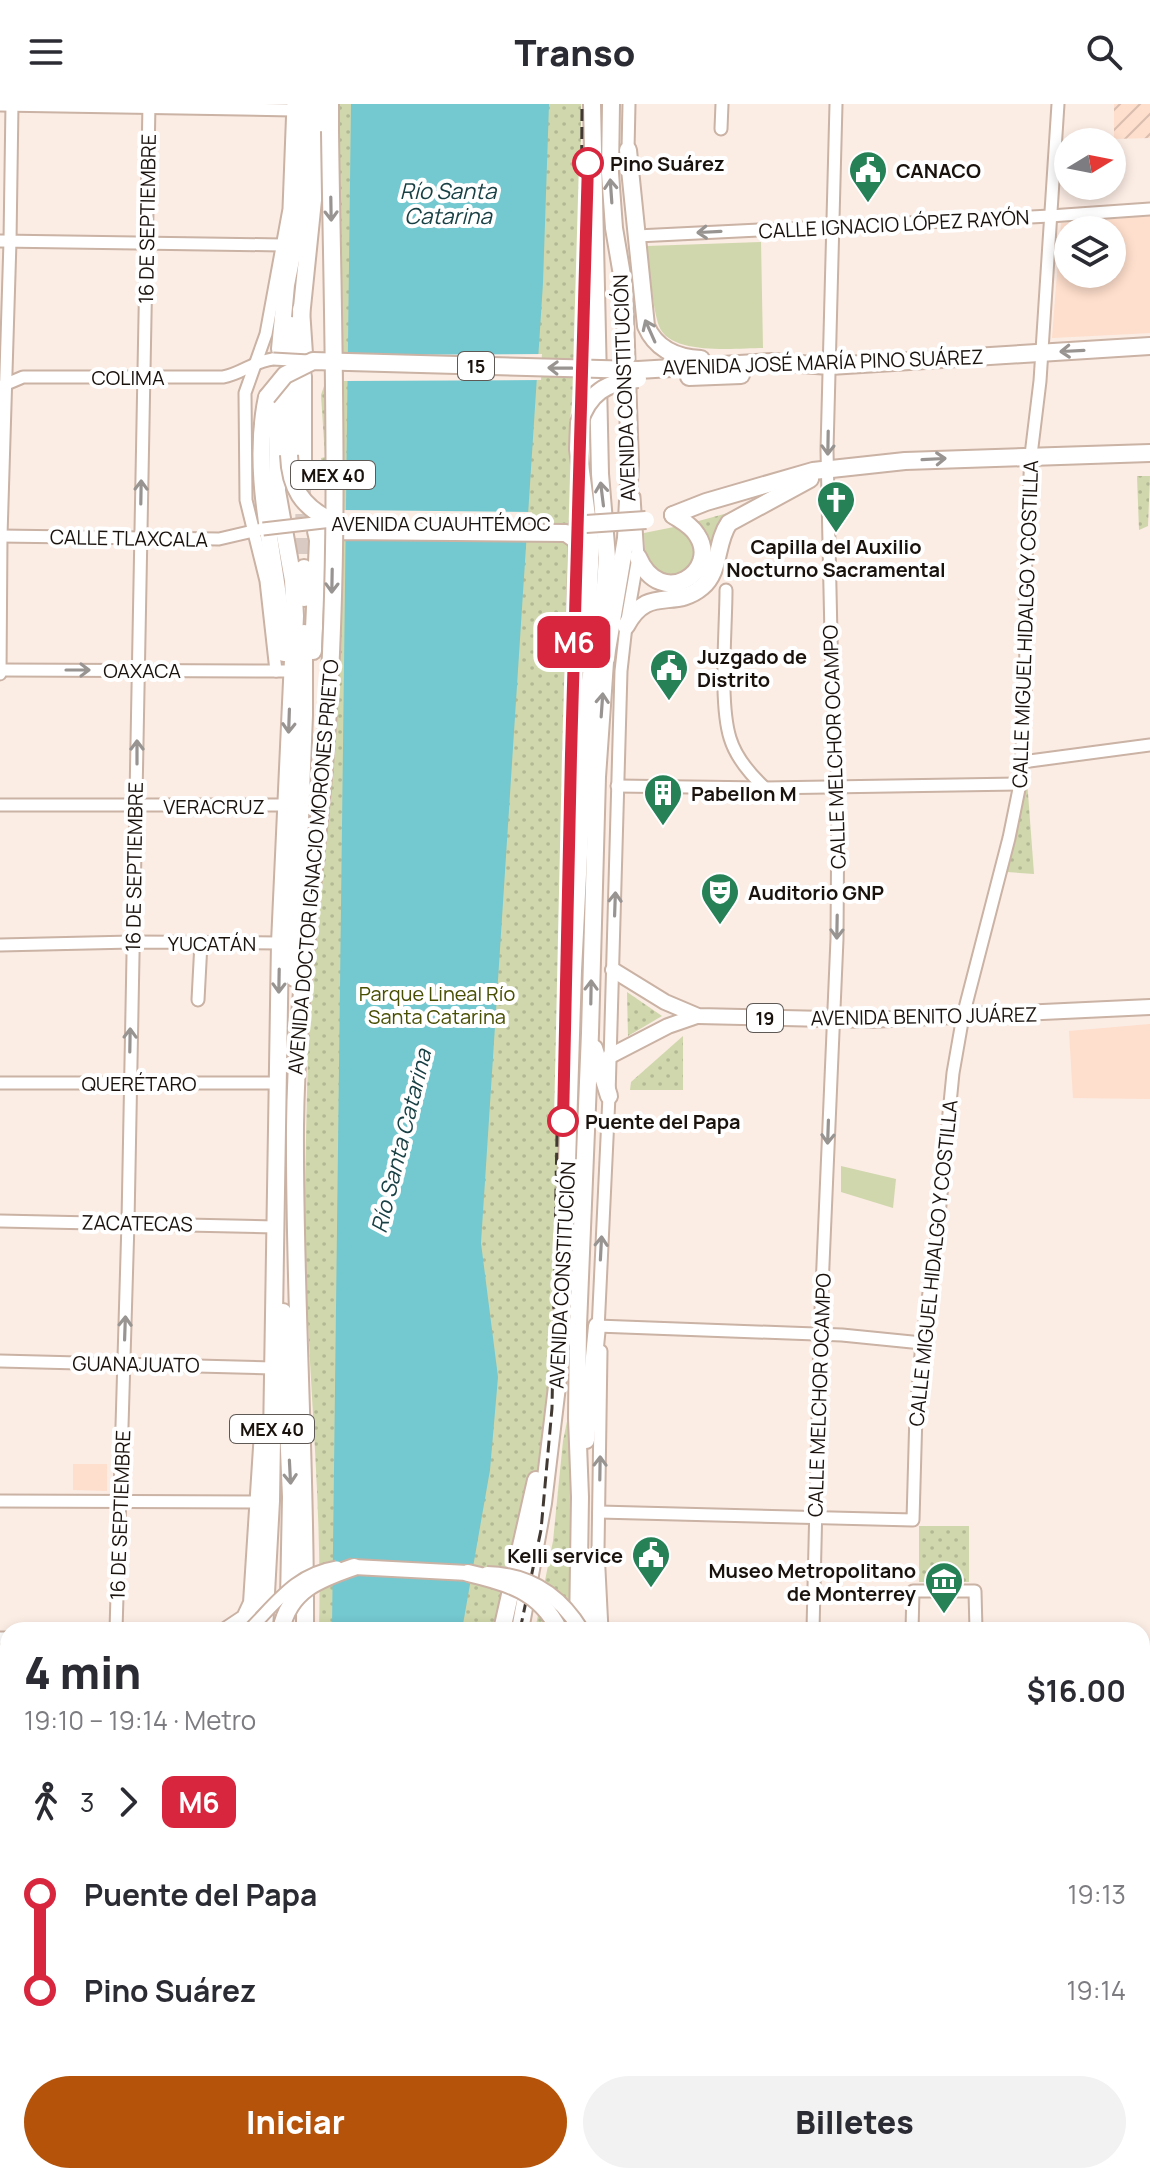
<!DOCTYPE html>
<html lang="es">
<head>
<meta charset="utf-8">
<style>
  body { margin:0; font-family:Manrope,sans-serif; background:#f2f2f3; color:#2b2b33; height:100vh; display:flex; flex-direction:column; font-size:30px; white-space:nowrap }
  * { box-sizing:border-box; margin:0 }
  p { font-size:26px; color:#7c7c81 }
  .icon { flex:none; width:44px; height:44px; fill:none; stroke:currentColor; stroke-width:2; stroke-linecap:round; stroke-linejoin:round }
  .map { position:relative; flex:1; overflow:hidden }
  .sheet { position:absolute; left:0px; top:1518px; width:1150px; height:562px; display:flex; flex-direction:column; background:#fff; border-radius:24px 24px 0 0; box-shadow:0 4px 12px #0003 }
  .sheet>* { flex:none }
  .badge { padding:0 16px; border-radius:12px; font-size:28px; line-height:52px }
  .needle { width:52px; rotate:80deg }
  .tools { position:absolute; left:1054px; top:24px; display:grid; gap:16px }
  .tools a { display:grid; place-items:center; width:72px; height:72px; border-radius:50%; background:#fff; box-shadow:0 4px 12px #0003; font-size:40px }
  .map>.badge { position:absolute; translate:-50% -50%; box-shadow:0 0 0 4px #fff }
  .legs { display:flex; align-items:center; gap:12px; height:88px; padding:0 24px; font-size:26px }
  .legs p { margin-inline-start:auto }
  .overview { display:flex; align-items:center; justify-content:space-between; height:136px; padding:0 24px }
  h1 { font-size:44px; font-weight:800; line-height:60px }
  .action { display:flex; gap:16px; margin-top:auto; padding:16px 24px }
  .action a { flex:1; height:92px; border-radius:48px; background:#b45309; color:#fff; font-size:32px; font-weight:800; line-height:92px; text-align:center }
  .action a+a { background:#f2f2f3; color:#2b2b33 }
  ul { padding:0 24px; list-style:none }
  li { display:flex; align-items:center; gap:28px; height:96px; font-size:30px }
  li i { display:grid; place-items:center; width:12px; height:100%; margin:0 10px; background:currentColor }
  li i::after { content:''; width:20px; height:20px; margin:-10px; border:6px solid; border-radius:50%; background:#fff }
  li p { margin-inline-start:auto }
  li:first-child i { background:linear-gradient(#0000 50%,currentColor 0) }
  li:last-child i { background:linear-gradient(currentColor 50%,#0000 0) }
  header { display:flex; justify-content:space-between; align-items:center; height:104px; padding:0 24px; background:#fff; font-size:36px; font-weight:800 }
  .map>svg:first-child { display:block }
  .built { fill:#fedecc; fill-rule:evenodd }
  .industrial { fill:url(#industrial-furrows) }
  .grass { fill:#d0d7ac }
  .park { fill:url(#park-dots) }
  .water { fill:#74c8d0 }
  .pier { fill:#fbece4 }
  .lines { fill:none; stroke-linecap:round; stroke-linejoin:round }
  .highway-tunnel { stroke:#d9cbc4; stroke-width:16; stroke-dasharray:16 8; stroke-linecap:butt }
  .minor-casing { stroke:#cab2a4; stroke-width:15 }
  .major-casing { stroke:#cab2a4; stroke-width:18 }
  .highway-casing { stroke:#cab2a4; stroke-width:20 }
  .minor { stroke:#fff; stroke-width:11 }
  .major { stroke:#fff; stroke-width:14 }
  .highway { stroke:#fff; stroke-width:16 }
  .rail { stroke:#423933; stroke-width:3; stroke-dasharray:12 6; stroke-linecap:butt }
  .minor-bridge-casing { stroke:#cab2a4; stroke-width:15; stroke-linecap:butt }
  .major-bridge-casing { stroke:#cab2a4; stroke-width:18; stroke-linecap:butt }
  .highway-bridge-casing { stroke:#cab2a4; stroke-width:20; stroke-linecap:butt }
  .minor-bridge { stroke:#fff; stroke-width:11 }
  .major-bridge { stroke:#fff; stroke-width:14 }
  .highway-bridge { stroke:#fff; stroke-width:16 }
  .oneway { stroke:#989492 }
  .line-1-casing { stroke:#fff; stroke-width:18 }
  .line-1 { stroke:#d7263d; stroke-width:12 }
  .stop-1-dot { fill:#fff; stroke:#d7263d; stroke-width:4 }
  .labels { text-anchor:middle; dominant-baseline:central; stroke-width:8; stroke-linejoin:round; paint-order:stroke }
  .shield { fill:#fff; stroke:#5f5956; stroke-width:2 }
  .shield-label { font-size:18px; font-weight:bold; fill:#1a120d }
  .stop-label { font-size:20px; font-weight:bold; fill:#1a120d; stroke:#fff; text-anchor:start }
  .poi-label { font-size:20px; font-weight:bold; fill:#1a120d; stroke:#fff; text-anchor:start }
  .street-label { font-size:20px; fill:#1a120d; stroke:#fff }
  .park-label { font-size:20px; fill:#484e02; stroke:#fff }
  .water-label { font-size:22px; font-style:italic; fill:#194145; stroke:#fff }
</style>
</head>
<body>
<header><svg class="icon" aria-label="menu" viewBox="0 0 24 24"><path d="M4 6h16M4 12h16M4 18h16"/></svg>Transo<svg class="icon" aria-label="search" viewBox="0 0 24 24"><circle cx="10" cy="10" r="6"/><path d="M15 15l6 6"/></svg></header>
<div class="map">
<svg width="1150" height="2079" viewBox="0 0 1150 2079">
  <defs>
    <pattern id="industrial-furrows" width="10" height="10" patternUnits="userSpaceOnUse" patternTransform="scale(2)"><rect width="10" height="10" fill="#fedecc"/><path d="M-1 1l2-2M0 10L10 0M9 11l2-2" fill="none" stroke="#d9bdae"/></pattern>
    <pattern id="park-dots" width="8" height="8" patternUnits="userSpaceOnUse" patternTransform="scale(2)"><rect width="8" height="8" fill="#d0d7ac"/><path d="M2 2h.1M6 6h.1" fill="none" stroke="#b2b893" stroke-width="1.8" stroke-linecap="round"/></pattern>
  </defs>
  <rect width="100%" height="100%" fill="#fbece4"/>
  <g class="built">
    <path d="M1150,112V229L1052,234L1061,119ZM1068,126H1112V170H1068Z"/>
    <polygon points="1150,920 1150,995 1073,994 1069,927"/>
    <polygon points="73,1360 107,1360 107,1387 73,1386"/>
  </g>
  <polygon class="industrial" points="1114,0 1150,0 1150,34 1114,35"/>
  <g class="grass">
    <path d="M761,138L763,244C736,244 670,252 659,222C652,202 650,164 647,142Z"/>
    <path d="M674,423H680L696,436L695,459L675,473C646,465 645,457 644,429Z"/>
    <polygon points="841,1062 896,1075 893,1104 841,1088"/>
  </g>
  <g class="park">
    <path d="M332,0H581L580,231L569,324L573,354V533L553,1277L524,1488L512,1526H319C323,1379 303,1232 305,1084C309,846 321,608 326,370H321V354L325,353L321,291L324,282Z"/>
    <polygon points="1137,372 1150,372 1148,422 1139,426"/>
    <polygon points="735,407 712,446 706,429 695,418"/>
    <polygon points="1027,676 1034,770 1007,768"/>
    <polygon points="627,888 662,912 628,932"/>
    <polygon points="683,932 683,986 630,986 631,978"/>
    <polygon points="572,1293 576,1407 571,1526 535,1526 553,1437 563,1337"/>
    <rect x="919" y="1422" width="50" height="56"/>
    <rect x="1142" y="1579" width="8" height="118"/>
    <polygon points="365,2072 601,2072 604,2079 367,2079"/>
  </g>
  <g class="water">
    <polygon points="351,0 549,0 543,179 481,1139 498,1273 490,1366 462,1526 332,1526"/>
    <polygon points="431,2072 545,2072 548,2079 433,2079"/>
  </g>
  <g class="pier">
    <polygon points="542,250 541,276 344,277 344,251"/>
    <polygon points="342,406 532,408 530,434 342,431"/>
  </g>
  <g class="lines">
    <polyline class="highway-tunnel" points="303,386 304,464"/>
    <g class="minor-casing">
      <g id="minor">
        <polyline points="0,1 293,6"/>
        <polyline points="721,25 722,0"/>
        <polyline points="628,46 629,0"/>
        <polyline points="637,132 1050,112 1150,105"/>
        <polyline points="0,137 282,141"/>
        <path d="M4,281L23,273H223C241,270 254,257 273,255"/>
        <polyline points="0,432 219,435 262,425"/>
        <path d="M726,486C726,526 719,598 730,634C736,654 751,671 765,684"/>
        <polyline points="0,566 285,567"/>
        <polyline points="276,567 266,477 246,396 245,289 266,230 289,105 293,0"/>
        <polyline points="0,570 1,432 10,137 12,0"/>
        <polyline points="1022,658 1150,641"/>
        <polyline points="617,682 765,684 1020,680"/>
        <polyline points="0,701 285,701"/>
        <polyline points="0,841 132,838 280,839"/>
        <polyline points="198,896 201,839"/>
        <polyline points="0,979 277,979"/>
        <polyline points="0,1117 275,1123"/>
        <polyline points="597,1222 842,1231 922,1239"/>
        <polyline points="598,1226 609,992 621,567 626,522 638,453 634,393"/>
        <polyline points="601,1247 598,1446 602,1526"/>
        <polyline points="0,1257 272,1264"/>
        <polyline points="0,1397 258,1398"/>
        <polyline points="599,1408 913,1416 916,1309 922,1239 937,1131 953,969 963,912 1009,734 1020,680 1026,574 1025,475 1028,414 1031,351 1040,277 1058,0"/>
        <polyline points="116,1526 128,1118 149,0"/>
        <polyline points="813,1526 820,1230 837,835 838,682 832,579 827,346 836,0"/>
        <polyline points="912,1526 913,1487 975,1487 976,1526"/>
        <polyline points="0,1534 8,1534"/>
        <polyline points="0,1671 8,1671"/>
        <polyline points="0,1812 8,1812"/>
        <polyline points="1142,1815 1150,1815"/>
        <polyline points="0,1948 8,1948"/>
        <polyline points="1142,2034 1150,2035"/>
        <polyline points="705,2072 706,2079"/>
        <polyline points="824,2072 824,2079"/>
        <polyline points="952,2072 953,2079"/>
        <polyline points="107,2079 108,2072"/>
        <polyline points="1066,2079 1066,2072"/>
      </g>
    </g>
    <g class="major-casing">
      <g id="major">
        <polyline points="613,866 665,898 698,912 869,916 1150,903"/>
        <polyline points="610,952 668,922 697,912"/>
        <polyline points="354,1463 468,1469"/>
        <polyline points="1142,1569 1150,1569"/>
        <polyline points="1142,1706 1150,1706"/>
      </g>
    </g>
    <g class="highway-casing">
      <g id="highway">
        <polyline points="330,0 330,27"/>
        <path d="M628,46L646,222C656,245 676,254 701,255"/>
        <polyline points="301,205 304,250"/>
        <polyline points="301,213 313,96 318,0"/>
        <polyline points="291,221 292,250"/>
        <polyline points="280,245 286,181 300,111 304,0"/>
        <polyline points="638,266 772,258 830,262 1150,242"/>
        <polyline points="689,273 741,271"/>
        <path d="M267,293C249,377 280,465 284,549"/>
        <polyline points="579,319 578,345 591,442 586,542"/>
        <polyline points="289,351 291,277"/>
        <polyline points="303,377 303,272"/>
        <polyline points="673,411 706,398 813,367 905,357 1150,349"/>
        <polyline points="318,436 331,428 340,427 566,429 577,437"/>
        <path d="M638,453C661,507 721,467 697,431C692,422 682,417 673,411"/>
        <polyline points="304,464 304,494"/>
        <path d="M626,522C648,480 674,507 702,483C721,467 715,439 729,419L810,375"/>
        <polyline points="313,547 318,436 316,427"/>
        <polyline points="577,660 573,628 578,420"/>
        <polyline points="294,874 304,611 304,529"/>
        <polyline points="594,944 609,992"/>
        <polyline points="283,1208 291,1393 289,1497"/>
        <polyline points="586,1336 597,1222"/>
        <polyline points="588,1462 592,1526"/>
        <polyline points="227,1526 245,1514 252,1499 263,1328"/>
        <polyline points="264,1526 271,1397 280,839 295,512 293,476 277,387 278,290"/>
        <path d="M305,1526C306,1358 294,1191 295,1023C296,920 309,818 319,715"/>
        <polyline points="502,1526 536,1376"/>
        <polyline points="520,1526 543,1399 561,1249 573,867 587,596 605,481 607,453 600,370 592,0"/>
        <polyline points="578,1526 580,1393 577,1314 578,1222 590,929 597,673 605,558 626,434 630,360 624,183 614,124 610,69 611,0"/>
        <polyline points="318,2072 320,2079"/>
        <polyline points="346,2072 348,2079"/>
        <polyline points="593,2072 597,2079"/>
        <polyline points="614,2072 617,2079"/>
        <polyline points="638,2072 642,2079"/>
      </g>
    </g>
    <use href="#minor" class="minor"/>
    <use href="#major" class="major"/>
    <use href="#highway" class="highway"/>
    <g class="rail">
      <polyline points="520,1526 541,1426 552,1304 564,650 581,166 582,0"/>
      <polyline points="581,2072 585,2079"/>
    </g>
    <g class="minor-bridge-casing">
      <g id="minor-bridge">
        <polyline points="273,255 309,257"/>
        <polyline points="263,425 332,417"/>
        <path d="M249,1526C277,1498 295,1470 337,1463"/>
      </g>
    </g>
    <g class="major-bridge-casing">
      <path id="major-bridge" d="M487,1470C529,1471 559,1490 581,1526"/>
    </g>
    <g class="highway-bridge-casing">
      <g id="highway-bridge">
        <polyline points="267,293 285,271 313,257 638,266"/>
        <path d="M579,319C589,289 606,278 638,275"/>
        <path d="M289,351C290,384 302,403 332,417"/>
        <polyline points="586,420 646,416"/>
        <path d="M319,715C343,488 333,255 330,27"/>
        <path d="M468,1469C507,1478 540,1487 559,1526"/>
        <path d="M281,1526C289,1486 319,1475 354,1463"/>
      </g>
    </g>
    <use href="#minor-bridge" class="minor-bridge"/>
    <use href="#major-bridge" class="major-bridge"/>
    <use href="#highway-bridge" class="highway-bridge"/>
  </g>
  <defs><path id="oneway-shaft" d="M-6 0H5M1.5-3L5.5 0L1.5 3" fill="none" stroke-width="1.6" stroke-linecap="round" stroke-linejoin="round" transform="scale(2)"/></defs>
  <g class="oneway">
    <use href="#oneway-shaft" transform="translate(611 87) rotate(-94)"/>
    <use href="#oneway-shaft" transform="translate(331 105) rotate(89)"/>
    <use href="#oneway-shaft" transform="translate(709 128) rotate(177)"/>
    <use href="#oneway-shaft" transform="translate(650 227) rotate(-114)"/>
    <use href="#oneway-shaft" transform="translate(1072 247) rotate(177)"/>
    <use href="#oneway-shaft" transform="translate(560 264) rotate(-179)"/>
    <use href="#oneway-shaft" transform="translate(828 339) rotate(91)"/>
    <use href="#oneway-shaft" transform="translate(934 355) rotate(-3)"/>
    <use href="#oneway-shaft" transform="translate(141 388) rotate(-89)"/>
    <use href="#oneway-shaft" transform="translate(602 390) rotate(-97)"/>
    <use href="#oneway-shaft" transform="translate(332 477) rotate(91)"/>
    <use href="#oneway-shaft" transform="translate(78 566)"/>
    <use href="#oneway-shaft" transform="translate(602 601) rotate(-86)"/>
    <use href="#oneway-shaft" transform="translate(289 617) rotate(92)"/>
    <use href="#oneway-shaft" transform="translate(137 648) rotate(-90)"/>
    <use href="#oneway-shaft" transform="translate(615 800) rotate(-88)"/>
    <use href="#oneway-shaft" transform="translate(837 823) rotate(91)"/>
    <use href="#oneway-shaft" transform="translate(279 877) rotate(91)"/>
    <use href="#oneway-shaft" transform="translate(591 888) rotate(-89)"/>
    <use href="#oneway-shaft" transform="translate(130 936) rotate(-89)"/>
    <use href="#oneway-shaft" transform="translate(828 1028) rotate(92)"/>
    <use href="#oneway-shaft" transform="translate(601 1144) rotate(-87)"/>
    <use href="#oneway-shaft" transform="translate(125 1224) rotate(-88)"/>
    <use href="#oneway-shaft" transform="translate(600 1364) rotate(-89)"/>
    <use href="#oneway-shaft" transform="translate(290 1368) rotate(87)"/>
  </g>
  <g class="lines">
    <g class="line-1-casing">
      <polyline id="line-1" points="563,1017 571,651 588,59"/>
    </g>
    <use href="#line-1" class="line-1"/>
  </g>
  <defs>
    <g id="civic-pin" transform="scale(2)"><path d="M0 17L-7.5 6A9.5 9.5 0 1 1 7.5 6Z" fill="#268156" stroke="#fff"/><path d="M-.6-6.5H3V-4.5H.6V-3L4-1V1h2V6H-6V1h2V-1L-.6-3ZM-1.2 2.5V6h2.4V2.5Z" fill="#fff"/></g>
    <g id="church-pin" transform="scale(2)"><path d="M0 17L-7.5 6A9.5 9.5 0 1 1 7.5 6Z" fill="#268156" stroke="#fff"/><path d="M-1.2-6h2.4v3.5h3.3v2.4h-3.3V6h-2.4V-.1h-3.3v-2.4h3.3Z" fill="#fff"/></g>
    <g id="building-pin" transform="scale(2)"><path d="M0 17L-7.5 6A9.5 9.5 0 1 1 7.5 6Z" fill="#268156" stroke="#fff"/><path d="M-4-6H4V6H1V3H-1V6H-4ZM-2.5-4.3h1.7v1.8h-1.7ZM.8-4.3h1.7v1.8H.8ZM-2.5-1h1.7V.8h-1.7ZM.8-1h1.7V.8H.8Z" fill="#fff"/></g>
    <g id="theatre-pin" transform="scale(2)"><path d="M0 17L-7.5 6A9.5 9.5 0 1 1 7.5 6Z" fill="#268156" stroke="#fff"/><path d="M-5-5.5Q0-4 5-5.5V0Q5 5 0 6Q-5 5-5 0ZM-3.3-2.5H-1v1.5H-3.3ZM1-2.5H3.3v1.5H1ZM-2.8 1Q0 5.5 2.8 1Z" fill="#fff"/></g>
    <g id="museum-pin" transform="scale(2)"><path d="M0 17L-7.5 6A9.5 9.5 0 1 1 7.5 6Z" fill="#268156" stroke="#fff"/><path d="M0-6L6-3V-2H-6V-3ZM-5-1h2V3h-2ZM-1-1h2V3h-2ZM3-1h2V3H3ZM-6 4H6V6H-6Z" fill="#fff"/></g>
  </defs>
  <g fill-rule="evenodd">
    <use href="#civic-pin" x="868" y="66"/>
    <use href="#church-pin" x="836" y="396"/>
    <use href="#civic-pin" x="669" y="564"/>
    <use href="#building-pin" x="663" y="689"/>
    <use href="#theatre-pin" x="720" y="788"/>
    <use href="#civic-pin" x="651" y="1451"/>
    <use href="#museum-pin" x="944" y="1477"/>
  </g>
  <g class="stop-1-dot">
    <circle cx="588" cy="59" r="14"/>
    <circle cx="563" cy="1017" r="14"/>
  </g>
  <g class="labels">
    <g class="shield">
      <rect x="458" y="248" width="36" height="28" rx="6"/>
      <rect x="291" y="357" width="84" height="28" rx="6"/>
      <rect x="747" y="900" width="36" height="28" rx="6"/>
      <rect x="230" y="1311" width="84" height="28" rx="6"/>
    </g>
    <g class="shield-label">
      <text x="476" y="262">15</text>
      <text x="333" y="371">MEX 40</text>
      <text x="765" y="914">19</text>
      <text x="272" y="1325">MEX 40</text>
    </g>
    <g class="stop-label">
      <text x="610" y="59">Pino Suárez</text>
      <text x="585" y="1017">Puente del Papa</text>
    </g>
    <g class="poi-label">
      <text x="896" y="66">CANACO</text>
      <text x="836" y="442" text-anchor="middle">Capilla del Auxilio<tspan x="836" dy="23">Nocturno Sacramental</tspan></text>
      <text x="697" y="552">Juzgado de<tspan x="697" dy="23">Distrito</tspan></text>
      <text x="691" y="689">Pabellon M</text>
      <text x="748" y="788">Auditorio GNP</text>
      <text x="623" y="1451" text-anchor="end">Kelli service</text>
      <text x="916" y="1466" text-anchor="end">Museo Metropolitano<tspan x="916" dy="23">de Monterrey</tspan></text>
    </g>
    <g class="street-label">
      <text transform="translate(147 115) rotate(-89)">16 DE SEPTIEMBRE</text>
      <text transform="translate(894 120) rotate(-3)">CALLE IGNACIO LÓPEZ RAYÓN</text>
      <text transform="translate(823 258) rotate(-2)">AVENIDA JOSÉ MARÍA PINO SUÁREZ</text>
      <text x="128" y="273">COLIMA</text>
      <text transform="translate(624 284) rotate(-92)">AVENIDA CONSTITUCIÓN</text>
      <text x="441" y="419">AVENIDA CUAUHTÉMOC</text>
      <text transform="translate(129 434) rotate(1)">CALLE TLAXCALA</text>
      <text transform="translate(1025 520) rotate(-88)">CALLE MIGUEL HIDALGO Y COSTILLA</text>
      <text x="142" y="566">OAXACA</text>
      <text transform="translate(834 643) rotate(-92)">CALLE MELCHOR OCAMPO</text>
      <text x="214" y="702">VERACRUZ</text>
      <text transform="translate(134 763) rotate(-89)">16 DE SEPTIEMBRE</text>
      <text transform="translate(313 763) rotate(-85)">AVENIDA DOCTOR IGNACIO MORONES PRIETO</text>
      <text x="212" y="839">YUCATÁN</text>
      <text transform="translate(924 912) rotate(-1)">AVENIDA BENITO JUÁREZ</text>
      <text x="139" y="979">QUERÉTARO</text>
      <text transform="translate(137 1119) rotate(1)">ZACATECAS</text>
      <text transform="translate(933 1159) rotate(-84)">CALLE MIGUEL HIDALGO Y COSTILLA</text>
      <text transform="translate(562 1171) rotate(-87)">AVENIDA CONSTITUCIÓN</text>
      <text transform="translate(136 1260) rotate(1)">GUANAJUATO</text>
      <text transform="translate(819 1291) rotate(-88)">CALLE MELCHOR OCAMPO</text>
      <text transform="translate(120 1411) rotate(-88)">16 DE SEPTIEMBRE</text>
    </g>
    <g class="park-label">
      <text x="437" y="889">Parque Lineal Río<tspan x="437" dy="23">Santa Catarina</tspan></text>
    </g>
    <g class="water-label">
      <text x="448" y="87">Río Santa<tspan x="448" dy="25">Catarina</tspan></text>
      <text transform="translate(401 1037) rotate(-76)">Río Santa Catarina</text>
    </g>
  </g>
</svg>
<div class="tools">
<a><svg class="needle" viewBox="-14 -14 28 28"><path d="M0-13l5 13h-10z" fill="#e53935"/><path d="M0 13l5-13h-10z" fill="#7c7c81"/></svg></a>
<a><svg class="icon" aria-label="layers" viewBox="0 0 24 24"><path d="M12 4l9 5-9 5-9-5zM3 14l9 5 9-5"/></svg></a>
</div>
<b class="badge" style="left:574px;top:538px;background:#d7263d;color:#fff">M6</b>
<section class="sheet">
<div class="overview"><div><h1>4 min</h1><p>19:10 – 19:14 · Metro</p></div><b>$16.00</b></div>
<div class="legs"><svg class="icon" aria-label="walk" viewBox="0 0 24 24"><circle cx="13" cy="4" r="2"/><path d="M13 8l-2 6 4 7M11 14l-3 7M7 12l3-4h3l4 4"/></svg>3<svg class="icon" aria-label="forward" viewBox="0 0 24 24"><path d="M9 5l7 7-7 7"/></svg><b class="badge" style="background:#d7263d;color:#fff">M6</b></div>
<ul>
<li><i style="color:#d7263d"></i><b>Puente del Papa</b><p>19:13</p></li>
<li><i style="color:#d7263d"></i><b>Pino Suárez</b><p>19:14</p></li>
</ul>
<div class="action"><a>Iniciar</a><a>Billetes</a></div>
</section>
</div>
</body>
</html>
